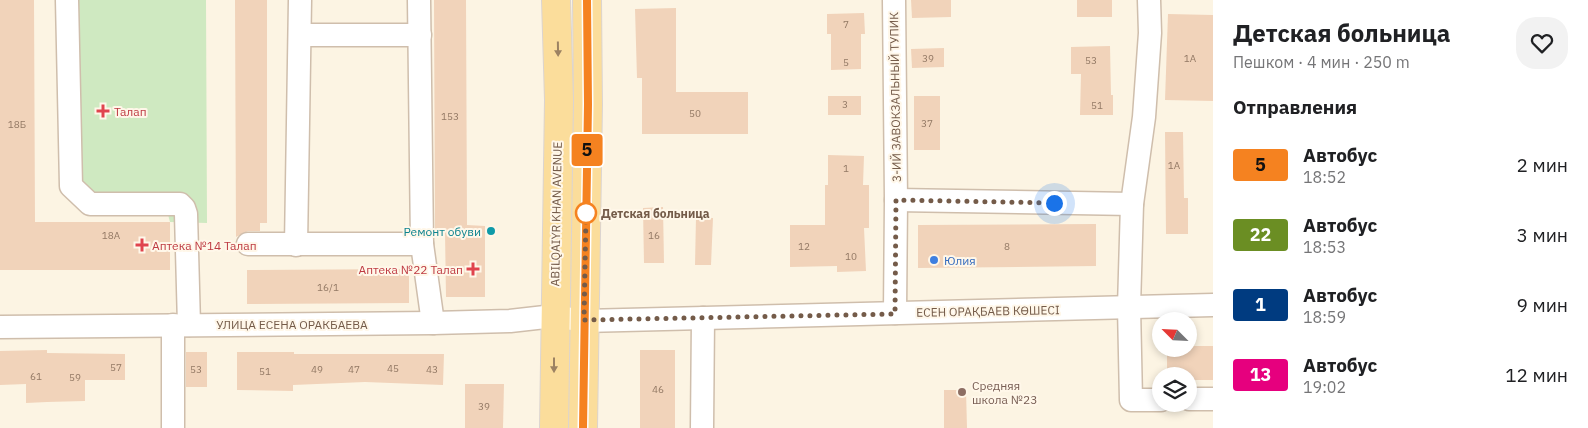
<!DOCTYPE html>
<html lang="ru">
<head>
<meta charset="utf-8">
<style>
  body { margin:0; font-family:"IBM Plex Sans",sans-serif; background:#f2f2f2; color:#202124; height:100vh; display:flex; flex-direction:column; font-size:19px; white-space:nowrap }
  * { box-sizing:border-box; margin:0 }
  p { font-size:16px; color:#757577 }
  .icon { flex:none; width:28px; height:28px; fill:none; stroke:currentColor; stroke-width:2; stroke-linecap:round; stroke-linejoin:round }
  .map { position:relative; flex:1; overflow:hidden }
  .panel { display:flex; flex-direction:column; background:#fff; width:375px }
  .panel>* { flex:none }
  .badge { padding:0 10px; border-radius:4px; font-size:18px; line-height:32px }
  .needle { width:32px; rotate:294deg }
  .fabs { position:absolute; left:1152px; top:312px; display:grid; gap:10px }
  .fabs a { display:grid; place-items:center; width:45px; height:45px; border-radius:50%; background:#fff; box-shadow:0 2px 8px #0003; font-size:25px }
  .you { position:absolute; width:25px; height:25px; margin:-12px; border:4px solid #fff; border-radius:50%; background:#1a73e8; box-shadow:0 0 0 8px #1a73e833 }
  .map>.badge { position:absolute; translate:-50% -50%; box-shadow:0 0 0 2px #fff }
  h2 { padding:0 20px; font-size:19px; line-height:45px }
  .round { display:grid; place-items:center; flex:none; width:52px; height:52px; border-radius:20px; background:#f2f2f2 }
  .headline { display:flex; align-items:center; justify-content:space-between; height:85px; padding:0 20px }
  h1 { font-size:24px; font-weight:700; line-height:38px }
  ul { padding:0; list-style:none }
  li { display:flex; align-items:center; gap:15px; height:70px; padding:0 20px }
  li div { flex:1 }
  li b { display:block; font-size:19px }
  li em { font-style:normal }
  li .badge { min-width:55px; font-weight:700; text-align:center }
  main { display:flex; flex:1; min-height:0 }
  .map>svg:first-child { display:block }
  .green { fill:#cfe9c1 }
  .building { fill:#f1d3ba }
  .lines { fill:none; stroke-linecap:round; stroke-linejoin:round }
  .minor-casing { stroke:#cfbeac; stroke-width:25 }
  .major-casing { stroke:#dbd4d0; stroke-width:30 }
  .minor { stroke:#fff; stroke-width:22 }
  .major { stroke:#fbdd9b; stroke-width:28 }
  .oneway { fill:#9c8262 }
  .line-casing { stroke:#fff; stroke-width:11 }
  .line { stroke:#f58220; stroke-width:8 }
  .walk { stroke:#745b49; stroke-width:5; stroke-dasharray:0 9 }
  .health-dot { fill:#e0444e; stroke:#fff7e9; stroke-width:2 }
  .stop-dot { fill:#fff; stroke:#f58220; stroke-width:2.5 }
  .culture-dot { fill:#0f9aa8; stroke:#fff7e9; stroke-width:2 }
  .shop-dot { fill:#3f7fe0; stroke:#fff7e9; stroke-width:2 }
  .education-dot { fill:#8d6e63; stroke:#fff7e9; stroke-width:2 }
  .labels { text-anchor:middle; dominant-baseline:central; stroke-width:4; stroke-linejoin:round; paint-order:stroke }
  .number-label { font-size:10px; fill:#937965 }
  .street-label { font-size:12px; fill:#745b49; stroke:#fff7e9 }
  .health-label { font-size:12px; fill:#be3a42; stroke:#fff7e9; text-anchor:start }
  .stop-label { font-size:12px; font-weight:bold; fill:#745b49; stroke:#fff7e9; text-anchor:start }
  .culture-label { font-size:12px; fill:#0d838f; stroke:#fff7e9; text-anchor:end }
  .shop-label { font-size:12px; fill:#366cbe; stroke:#fff7e9; text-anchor:start }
  .education-label { font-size:12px; fill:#785e54; stroke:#fff7e9; text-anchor:start }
</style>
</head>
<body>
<main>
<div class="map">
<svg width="1213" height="428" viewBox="0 0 1213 428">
  <rect width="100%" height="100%" fill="#fcf4e3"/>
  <polygon class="green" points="77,0 206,0 207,223 170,222 162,192 90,192 77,175"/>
  <g class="building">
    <polygon points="0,0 34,0 35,222 170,222 170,270 0,270"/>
    <polygon points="235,0 267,0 267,223 260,223 260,231 248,231 236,237"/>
    <polygon points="434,0 466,0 467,225 485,226 485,297 446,297 445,232 435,232"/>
    <polygon points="911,0 951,0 951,17 912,18"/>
    <rect x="1077" y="0" width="35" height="17"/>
    <polygon points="676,8 676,92 748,92 748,134 642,134 642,78 637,78 635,9"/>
    <polygon points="864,13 865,34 861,34 861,69 831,70 831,34 827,34 827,14"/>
    <polygon points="1168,14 1213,15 1213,101 1165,100"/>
    <polygon points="1110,46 1111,95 1113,95 1113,115 1080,115 1081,74 1071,74 1071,47"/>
    <polygon points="944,48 944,67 912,68 911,49"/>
    <rect x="828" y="96" width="33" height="19"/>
    <rect x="914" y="96" width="26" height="54"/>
    <polygon points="1165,132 1183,132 1184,198 1188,198 1188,234 1166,234"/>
    <polygon points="828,155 864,156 863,185 869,185 869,228 864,228 866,271 837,272 837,266 790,267 790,225 825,225 825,185 828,185"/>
    <polygon points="663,207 664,263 644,263 643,208"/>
    <polygon points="696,217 713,218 711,265 695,265"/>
    <polygon points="1096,224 1096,266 918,268 918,225"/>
    <polygon points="409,269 409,303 247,304 247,270"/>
    <polygon points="1189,346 1213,346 1213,380 1189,380 1189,376 1167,376 1167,349 1189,349"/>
    <polygon points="47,350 47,353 125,354 125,380 85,380 85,401 47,402 26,403 26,384 0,385 0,351"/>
    <rect x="640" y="350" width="35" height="78"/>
    <rect x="186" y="352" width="21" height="35"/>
    <polygon points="237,352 294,352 294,354 444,354 443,385 365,382 293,385 293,391 237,390"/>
    <polygon points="465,384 504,384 503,428 465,428"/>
    <polygon points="944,390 966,390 967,428 944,428"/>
  </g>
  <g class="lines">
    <g class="minor-casing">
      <g id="minor">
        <polyline points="67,0 71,186 90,204 180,204 184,208 186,214 189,325"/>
        <polyline points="419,0 422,244 433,323"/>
        <polyline points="894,0 896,200 895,313"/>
        <polyline points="1149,0 1150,33 1144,117 1132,204 1129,307 1131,400 1161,400"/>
        <polyline points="300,35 420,35"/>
        <polyline points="896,200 1132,204"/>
        <polyline points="248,244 422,244"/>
        <polyline points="296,245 300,0"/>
        <polyline points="0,327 433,323 510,321 554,316 584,321 1213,305"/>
        <polyline points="1189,399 1213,399"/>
        <polyline points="173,428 173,325"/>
        <polyline points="702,428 703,318"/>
      </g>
    </g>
    <g class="major-casing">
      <g id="major">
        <polyline points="554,428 559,100 556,0"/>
        <polyline points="583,428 588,104 587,0"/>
      </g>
    </g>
    <use href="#minor" class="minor"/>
    <use href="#major" class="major"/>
  </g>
  <defs><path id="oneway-solid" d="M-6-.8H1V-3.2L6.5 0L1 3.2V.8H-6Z" transform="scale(1.25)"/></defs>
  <g class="oneway">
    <use href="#oneway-solid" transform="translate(558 49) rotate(89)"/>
    <use href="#oneway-solid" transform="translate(554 365) rotate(90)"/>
  </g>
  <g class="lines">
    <g class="line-casing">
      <polyline id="line" points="583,428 588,104 587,0"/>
    </g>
    <use href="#line" class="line"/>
    <polyline class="walk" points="586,213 584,320 895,314 896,200 1054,203"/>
  </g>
  <g class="health-dot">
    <path d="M100.5 103.5h5v5h5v5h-5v5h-5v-5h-5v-5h5z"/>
    <path d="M139.5 237.5h5v5h5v5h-5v5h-5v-5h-5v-5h5z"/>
    <path d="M470.5 261.5h5v5h5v5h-5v5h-5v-5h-5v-5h5z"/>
  </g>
  <circle class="stop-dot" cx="586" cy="213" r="10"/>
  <circle class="culture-dot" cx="491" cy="231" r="5"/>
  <circle class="shop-dot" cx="934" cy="260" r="5"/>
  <circle class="education-dot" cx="962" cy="392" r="5"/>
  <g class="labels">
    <g class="number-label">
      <text x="846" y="24">7</text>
      <text x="928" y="58">39</text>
      <text x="1190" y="58">1А</text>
      <text x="1091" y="60">53</text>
      <text x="846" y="62">5</text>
      <text x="845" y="104">3</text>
      <text x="1097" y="105">51</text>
      <text x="695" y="113">50</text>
      <text x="450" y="116">153</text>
      <text x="927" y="123">37</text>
      <text x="17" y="124">18Б</text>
      <text x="1174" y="165">1А</text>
      <text x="846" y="168">1</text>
      <text x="111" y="235">18А</text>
      <text x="654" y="235">16</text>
      <text x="804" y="246">12</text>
      <text x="1007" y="246">8</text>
      <text x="851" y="256">10</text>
      <text x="328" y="287">16/1</text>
      <text x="116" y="367">57</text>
      <text x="393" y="368">45</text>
      <text x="196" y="369">53</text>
      <text x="317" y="369">49</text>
      <text x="354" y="369">47</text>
      <text x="432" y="369">43</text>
      <text x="265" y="371">51</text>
      <text x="36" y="376">61</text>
      <text x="75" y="377">59</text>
      <text x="658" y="389">46</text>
      <text x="484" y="406">39</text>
    </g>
    <g class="street-label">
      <text transform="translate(895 97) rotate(-91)">3-ИЙ ЗАВОКЗАЛЬНЫЙ ТУПИК</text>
      <text transform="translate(556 214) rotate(-89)">ABILQAIYR KHAN AVENUE</text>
      <text transform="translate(988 311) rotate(-1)">ЕСЕН ОРАҚБАЕВ КӨШЕСІ</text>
      <text x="292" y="324">УЛИЦА ЕСЕНА ОРАКБАЕВА</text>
    </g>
    <g class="health-label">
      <text x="114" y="111">Талап</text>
      <text x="152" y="245">Аптека №14 Талап</text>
      <text x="463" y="269" text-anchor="end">Аптека №22 Талап</text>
    </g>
    <g class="stop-label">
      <text x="601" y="213">Детская больница</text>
    </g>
    <g class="culture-label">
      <text x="481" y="231">Ремонт обуви</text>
    </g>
    <g class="shop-label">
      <text x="944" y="260">Юлия</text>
    </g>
    <g class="education-label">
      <text x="972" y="385">Средняя<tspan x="972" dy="14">школа №23</tspan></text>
    </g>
  </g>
</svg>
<div class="fabs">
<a><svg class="needle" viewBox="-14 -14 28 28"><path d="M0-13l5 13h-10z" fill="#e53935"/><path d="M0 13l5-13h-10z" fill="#757577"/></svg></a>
<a><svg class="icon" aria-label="layers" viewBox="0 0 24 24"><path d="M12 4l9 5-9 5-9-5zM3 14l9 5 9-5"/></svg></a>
</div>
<div class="you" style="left:1054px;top:203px"></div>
<b class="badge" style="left:587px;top:150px;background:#f58220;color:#111">5</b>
</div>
<section class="panel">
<div class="headline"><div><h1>Детская больница</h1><p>Пешком · 4 мин · 250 m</p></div><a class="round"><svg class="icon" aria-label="heart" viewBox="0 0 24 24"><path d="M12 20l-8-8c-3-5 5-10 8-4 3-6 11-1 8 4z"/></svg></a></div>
<h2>Отправления</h2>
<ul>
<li><span class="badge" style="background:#f58220;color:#111">5</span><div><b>Автобус</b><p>18:52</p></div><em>2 мин</em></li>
<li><span class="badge" style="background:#6b8e23;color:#fff">22</span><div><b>Автобус</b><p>18:53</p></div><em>3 мин</em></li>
<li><span class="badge" style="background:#003b80;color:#fff">1</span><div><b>Автобус</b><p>18:59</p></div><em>9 мин</em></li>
<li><span class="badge" style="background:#e6007e;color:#fff">13</span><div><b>Автобус</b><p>19:02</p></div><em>12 мин</em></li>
</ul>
</section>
</main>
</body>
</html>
